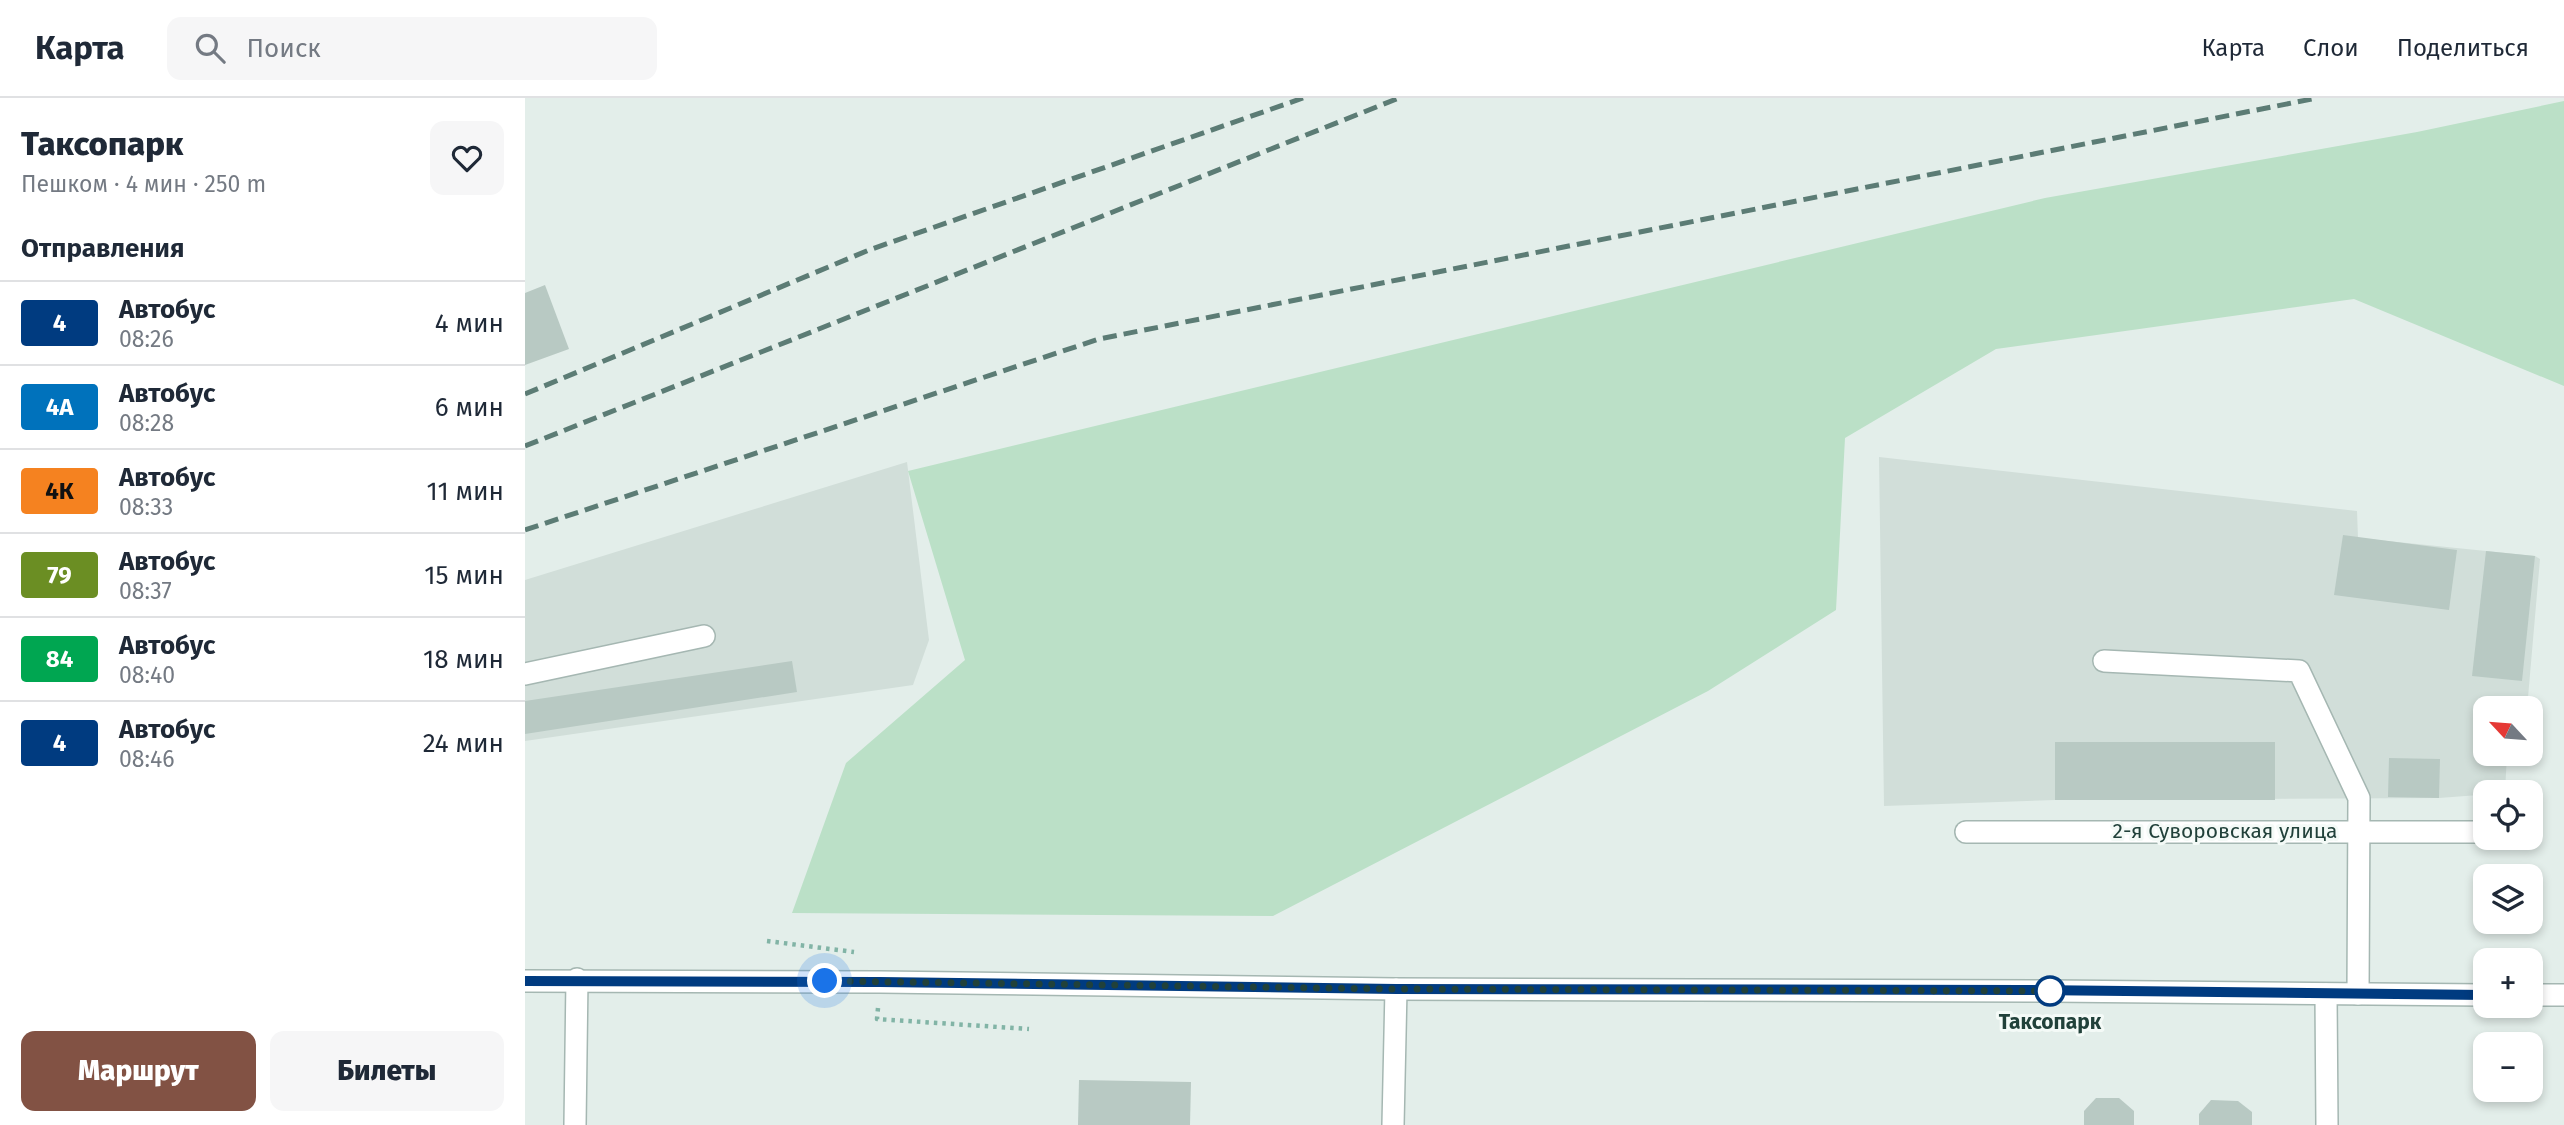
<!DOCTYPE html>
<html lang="ru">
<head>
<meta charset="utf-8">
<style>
  body { margin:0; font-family:"Fira Sans",sans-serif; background:#f6f6f7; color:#1f2937; height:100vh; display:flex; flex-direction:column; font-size:26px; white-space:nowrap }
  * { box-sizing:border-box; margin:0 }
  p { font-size:23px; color:#747a83 }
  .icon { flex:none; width:38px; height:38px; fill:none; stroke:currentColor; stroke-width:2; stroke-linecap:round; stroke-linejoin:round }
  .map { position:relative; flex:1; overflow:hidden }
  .side { display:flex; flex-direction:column; background:#fff; width:525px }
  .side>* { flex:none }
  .badge { padding:0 14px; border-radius:5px; font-size:24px; line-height:46px }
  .needle { width:46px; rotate:296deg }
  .fabs { position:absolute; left:1948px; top:598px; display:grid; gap:14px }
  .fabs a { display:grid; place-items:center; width:70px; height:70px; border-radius:14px; background:#fff; box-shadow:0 4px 10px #0003; font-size:35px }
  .you { position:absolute; width:35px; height:35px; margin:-18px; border:5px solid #fff; border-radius:50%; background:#1a73e8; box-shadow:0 0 0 10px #1a73e833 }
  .map>.badge { position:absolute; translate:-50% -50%; box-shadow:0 0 0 4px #fff }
  h2 { padding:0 21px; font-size:26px; line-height:63px }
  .round { display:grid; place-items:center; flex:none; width:74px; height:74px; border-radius:14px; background:#f6f6f7 }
  .headline { display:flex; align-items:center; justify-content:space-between; height:119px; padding:0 21px }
  h1 { font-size:33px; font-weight:800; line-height:52px }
  .cta { display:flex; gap:14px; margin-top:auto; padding:14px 21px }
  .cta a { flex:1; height:80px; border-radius:14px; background:#825244; color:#fff; font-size:28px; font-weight:800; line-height:80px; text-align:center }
  .cta a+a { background:#f6f6f7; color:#1f2937 }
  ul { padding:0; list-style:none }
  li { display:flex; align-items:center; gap:21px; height:84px; padding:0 21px; border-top:2px solid #e0e1e3 }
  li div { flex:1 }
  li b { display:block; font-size:26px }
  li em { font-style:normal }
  li .badge { min-width:77px; font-weight:700; text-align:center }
  header { display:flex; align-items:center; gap:42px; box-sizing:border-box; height:98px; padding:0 35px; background:#fff; border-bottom:2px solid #e0e1e3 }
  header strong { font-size:33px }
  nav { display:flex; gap:38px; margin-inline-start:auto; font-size:24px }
  .search { width:490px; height:63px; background:#f6f6f7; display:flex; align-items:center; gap:18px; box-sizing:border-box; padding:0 24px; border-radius:14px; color:#747a83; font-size:26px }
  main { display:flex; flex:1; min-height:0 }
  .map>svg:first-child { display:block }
  .built { fill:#d1ded9 }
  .green { fill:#bbe0c7 }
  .building { fill:#b8c9c3 }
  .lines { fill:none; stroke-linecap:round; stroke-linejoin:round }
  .minor-casing { stroke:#a5b7b2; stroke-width:24 }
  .path { stroke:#82b4a6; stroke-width:4.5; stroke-dasharray:3.5 5; stroke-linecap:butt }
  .minor { stroke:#fff; stroke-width:21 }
  .rail { stroke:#5c7c75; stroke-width:5; stroke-dasharray:14 7; stroke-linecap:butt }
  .line-casing { stroke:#fff; stroke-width:16 }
  .line { stroke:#003b80; stroke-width:10 }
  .walk { stroke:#21413a; stroke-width:7; stroke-dasharray:0 12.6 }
  .stop-dot { fill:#fff; stroke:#003b80; stroke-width:3.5 }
  .labels { text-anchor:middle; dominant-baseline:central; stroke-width:6; stroke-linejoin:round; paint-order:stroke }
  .street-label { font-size:21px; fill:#21413a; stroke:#f4faf7 }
  .stop-label { font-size:21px; font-weight:bold; fill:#21413a; stroke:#f4faf7 }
</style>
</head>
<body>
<header>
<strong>Карта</strong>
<div class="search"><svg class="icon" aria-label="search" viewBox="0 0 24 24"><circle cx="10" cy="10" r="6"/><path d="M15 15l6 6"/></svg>Поиск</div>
<nav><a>Карта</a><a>Слои</a><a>Поделиться</a></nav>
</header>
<main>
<section class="side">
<div class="headline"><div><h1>Таксопарк</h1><p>Пешком · 4 мин · 250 m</p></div><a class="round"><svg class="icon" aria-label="heart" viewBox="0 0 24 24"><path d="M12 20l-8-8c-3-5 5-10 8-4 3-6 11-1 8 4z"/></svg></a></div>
<h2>Отправления</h2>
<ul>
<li><span class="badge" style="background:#003b80;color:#fff">4</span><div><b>Автобус</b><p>08:26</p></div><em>4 мин</em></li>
<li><span class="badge" style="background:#0072bc;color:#fff">4А</span><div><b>Автобус</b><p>08:28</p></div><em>6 мин</em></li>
<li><span class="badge" style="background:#f58220;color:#111">4К</span><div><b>Автобус</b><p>08:33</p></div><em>11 мин</em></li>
<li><span class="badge" style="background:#6b8e23;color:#fff">79</span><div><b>Автобус</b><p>08:37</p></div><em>15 мин</em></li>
<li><span class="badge" style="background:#00a651;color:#fff">84</span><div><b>Автобус</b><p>08:40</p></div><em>18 мин</em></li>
<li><span class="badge" style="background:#003b80;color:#fff">4</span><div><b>Автобус</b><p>08:46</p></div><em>24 мин</em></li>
</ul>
<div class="cta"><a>Маршрут</a><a>Билеты</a></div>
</section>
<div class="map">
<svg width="2039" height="1027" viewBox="0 0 2039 1027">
  <rect width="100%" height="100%" fill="#e3eeea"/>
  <g class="built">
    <polygon points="1354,359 1832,413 1833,440 2010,458 2015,461 2002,611 1960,611 1960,656 1982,656 1980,695 1914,700 1530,702 1359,708"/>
    <polygon points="382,364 404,542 388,587 0,643 0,482"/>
  </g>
  <polygon class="green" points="2039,3 2039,288 1829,201 1471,251 1320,340 1311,512 1183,593 748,818 267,815 321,665 440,562 383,373 1520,100 1892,34"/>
  <g class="building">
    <polygon points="20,187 44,251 0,267 0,195"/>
    <polygon points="1818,437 1932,452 1924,512 1809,497"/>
    <polygon points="1961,453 2010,458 1997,583 1947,578"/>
    <polygon points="267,563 272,594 0,636 0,603"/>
    <rect x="1530" y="644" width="220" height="58"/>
    <polygon points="1864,660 1915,661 1914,700 1863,699"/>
    <polygon points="554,982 666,984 665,1027 553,1027"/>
    <polygon points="1571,1000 1594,1000 1609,1013 1609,1027 1559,1027 1559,1013"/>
    <polygon points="1686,1002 1713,1003 1727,1014 1727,1027 1674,1027 1674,1016"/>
  </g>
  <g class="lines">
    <g class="minor-casing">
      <g id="minor">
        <polyline points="1579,563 1774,573 1834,700 1833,896"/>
        <polyline points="0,576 179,538"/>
        <polyline points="1441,734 1960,734"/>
        <polyline points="0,883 355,884 871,891 1526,893 1960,897"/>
        <polyline points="1801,896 1802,1027"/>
        <polyline points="2006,897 2039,897"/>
        <polyline points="50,1027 52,881"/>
        <polyline points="868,1027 871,891"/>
      </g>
    </g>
    <g class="path">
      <polyline points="242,843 329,854"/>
      <polyline points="353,910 352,921 504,931"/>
    </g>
    <use href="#minor" class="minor"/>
    <g class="rail">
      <polyline points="0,296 344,152 778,0"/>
      <polyline points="0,348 874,0"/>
      <polyline points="0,432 574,241 1792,0"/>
    </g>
  </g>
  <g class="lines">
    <g class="line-casing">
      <polyline id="line" points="0,883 355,884 871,891 1499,892 1960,897"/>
    </g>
    <use href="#line" class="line"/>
    <polyline class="walk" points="300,883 871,891 1525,893"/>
  </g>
  <circle class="stop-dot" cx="1525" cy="893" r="14"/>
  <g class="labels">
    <g class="street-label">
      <text x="1700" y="733">2-я Суворовская улица</text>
    </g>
    <g class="stop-label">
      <text x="1525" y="924">Таксопарк</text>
    </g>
  </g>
</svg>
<div class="fabs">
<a><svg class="needle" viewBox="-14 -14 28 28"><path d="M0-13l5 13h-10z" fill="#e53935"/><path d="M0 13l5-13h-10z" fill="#747a83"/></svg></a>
<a><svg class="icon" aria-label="locate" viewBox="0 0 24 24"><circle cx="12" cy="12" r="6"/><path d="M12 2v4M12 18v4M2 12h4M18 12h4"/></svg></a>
<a><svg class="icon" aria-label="layers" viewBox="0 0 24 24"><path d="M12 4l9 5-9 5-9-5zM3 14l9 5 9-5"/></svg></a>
<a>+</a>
<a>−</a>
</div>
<div class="you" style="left:300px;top:883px"></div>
</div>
</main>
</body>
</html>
